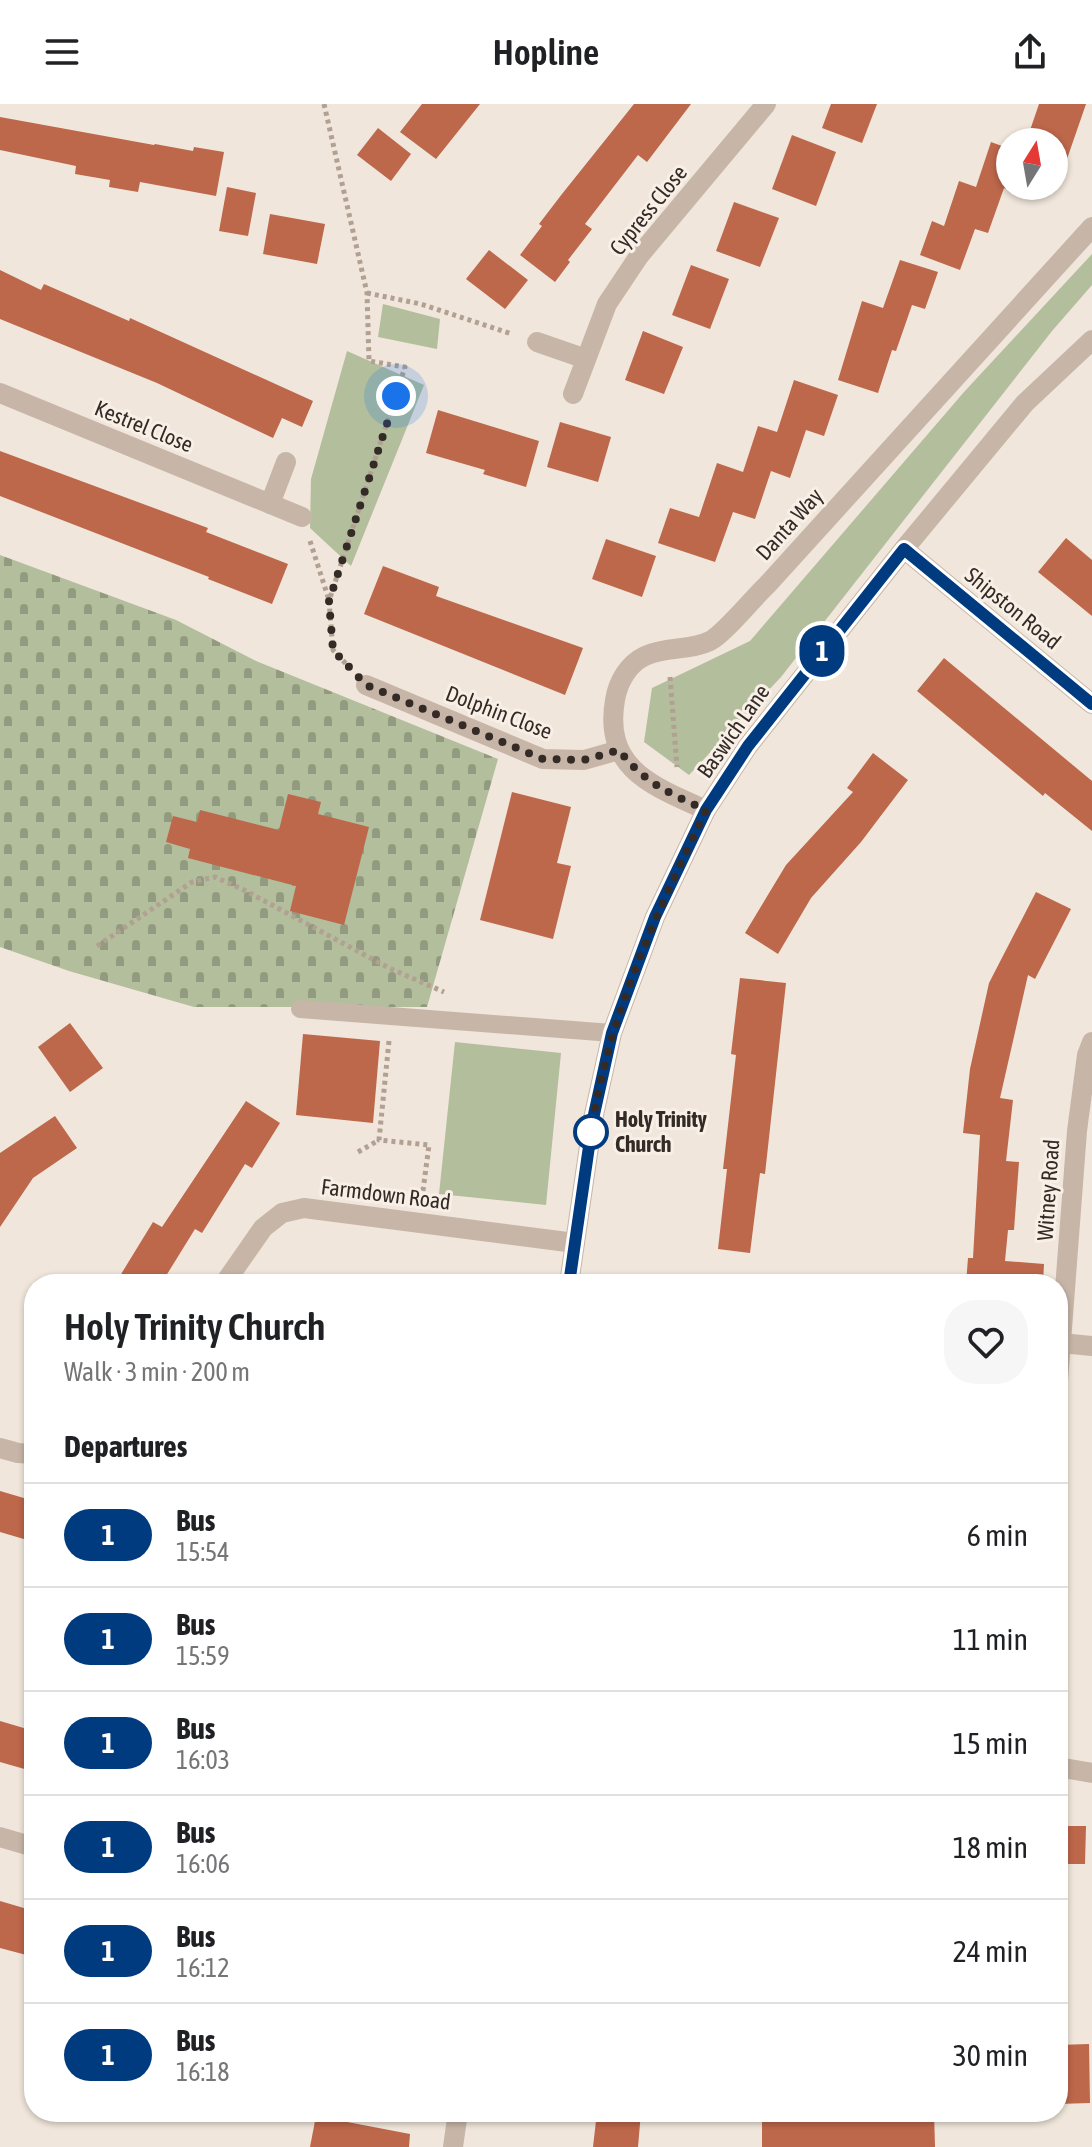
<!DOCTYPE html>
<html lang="en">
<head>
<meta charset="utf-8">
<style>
  body { margin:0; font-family:"Asap Condensed",sans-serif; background:#f6f6f6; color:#202124; height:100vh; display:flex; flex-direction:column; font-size:30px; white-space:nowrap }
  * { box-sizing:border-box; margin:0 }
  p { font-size:26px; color:#757577 }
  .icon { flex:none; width:44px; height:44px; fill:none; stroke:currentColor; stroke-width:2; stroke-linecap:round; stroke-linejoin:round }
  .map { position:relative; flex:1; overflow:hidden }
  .panel { position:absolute; left:24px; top:1170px; width:1044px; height:848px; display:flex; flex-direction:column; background:#fff; border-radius:32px; box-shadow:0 2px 6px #0004 }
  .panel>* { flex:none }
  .badge { padding:0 16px; border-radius:26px; font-size:28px; line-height:52px }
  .needle { width:52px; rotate:11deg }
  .controls { position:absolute; left:996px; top:24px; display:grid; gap:16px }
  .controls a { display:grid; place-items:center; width:72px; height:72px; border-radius:50%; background:#fff; box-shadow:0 2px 6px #0004; font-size:40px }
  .you { position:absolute; width:40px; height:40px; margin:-20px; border:6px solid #fff; border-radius:50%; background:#1a73e8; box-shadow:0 0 0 12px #1a73e833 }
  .map>.badge { position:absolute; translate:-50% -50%; box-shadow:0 0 0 4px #fff }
  h2 { padding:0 40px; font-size:30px; line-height:72px }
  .round { display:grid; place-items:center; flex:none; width:84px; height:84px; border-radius:32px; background:#f6f6f6 }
  .head { display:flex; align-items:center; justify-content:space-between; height:136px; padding:0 40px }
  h1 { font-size:38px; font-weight:600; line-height:60px }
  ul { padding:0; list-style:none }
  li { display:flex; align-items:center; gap:24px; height:104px; padding:0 40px; border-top:2px solid #e0e0e0 }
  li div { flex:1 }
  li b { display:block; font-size:30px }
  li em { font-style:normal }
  li .badge { min-width:88px; font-weight:700; text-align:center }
  header { display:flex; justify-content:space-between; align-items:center; height:104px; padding:0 40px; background:#fff; font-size:36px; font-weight:600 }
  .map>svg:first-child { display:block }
  .green { fill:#b2be9c }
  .cemetery { fill:url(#cemetery-stones) }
  .building { fill:#bd674b }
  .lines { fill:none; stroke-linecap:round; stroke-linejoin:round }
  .path { stroke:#b2a092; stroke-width:5; stroke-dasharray:4 4; stroke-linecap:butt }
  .service { stroke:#c7b6a8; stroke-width:18 }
  .minor { stroke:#c7b6a8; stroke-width:20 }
  .tertiary { stroke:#c7b6a8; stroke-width:20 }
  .line-casing { stroke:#fff; stroke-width:18 }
  .line { stroke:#003b80; stroke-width:12 }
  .walk { stroke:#342b27; stroke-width:8; stroke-dasharray:0 14.4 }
  .stop-dot { fill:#fff; stroke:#003b80; stroke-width:4 }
  .labels { text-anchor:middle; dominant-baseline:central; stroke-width:6; stroke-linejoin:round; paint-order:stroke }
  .street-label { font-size:22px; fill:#342b27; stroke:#f8f0e7 }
  .stop-label { font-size:22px; font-weight:bold; fill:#342b27; stroke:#f8f0e7; text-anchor:start }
</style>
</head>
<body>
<header><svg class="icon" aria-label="menu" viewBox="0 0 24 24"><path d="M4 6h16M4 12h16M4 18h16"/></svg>Hopline<svg class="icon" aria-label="share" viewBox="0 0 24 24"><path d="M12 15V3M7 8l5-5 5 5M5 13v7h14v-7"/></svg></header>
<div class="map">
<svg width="1092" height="2043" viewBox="0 0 1092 2043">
  <defs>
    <pattern id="cemetery-stones" width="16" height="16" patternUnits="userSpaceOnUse" patternTransform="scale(2)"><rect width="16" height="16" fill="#b2be9c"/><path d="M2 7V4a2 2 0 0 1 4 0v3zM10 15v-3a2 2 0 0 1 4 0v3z" fill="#929b7f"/></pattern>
  </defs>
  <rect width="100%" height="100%" fill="#f0e6db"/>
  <g class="green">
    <polygon points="1092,150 1092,181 1052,227 781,573 689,671 644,638 652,584 750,537 964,288"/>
    <polygon points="383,200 440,215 437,245 378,233"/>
    <polygon points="347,247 424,281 351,462 310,424 311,375"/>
    <polygon points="455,938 561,949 546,1101 439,1090"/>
  </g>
  <polygon class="cemetery" points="0,451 176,516 256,557 498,655 427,903 194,903 69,867 0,843"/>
  <g class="building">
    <polygon points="422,0 480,0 436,55 400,28"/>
    <polygon points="634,0 691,0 647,58 638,51 585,120 592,125 568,156 570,158 555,178 520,151 542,122 539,120 562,90"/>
    <polygon points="831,0 877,0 862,39 822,24"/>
    <polygon points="1039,0 1086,0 1067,55 1054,50 1054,38 1026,38"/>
    <polygon points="0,13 154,41 155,40 193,47 194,43 224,48 216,92 140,78 138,88 109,83 110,76 75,70 76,62 0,46"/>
    <polygon points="378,24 411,50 391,77 357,51"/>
    <polygon points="792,31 836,48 816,102 772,85"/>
    <polygon points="991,38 1010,45 1010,82 1024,82 1021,90 1004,84 988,129 975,125 960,166 920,151 932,117 944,122 959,77 976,83"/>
    <polygon points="227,83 256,89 248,132 219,127"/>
    <polygon points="734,98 779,114 760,163 716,147"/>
    <polygon points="270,110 325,120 317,160 263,150"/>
    <polygon points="489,146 528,176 505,205 466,175"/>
    <polygon points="900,156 938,168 925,205 912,201 896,247 892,246 878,289 838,276 862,197 883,204"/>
    <polygon points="691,161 729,175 710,225 672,211"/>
    <polygon points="0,166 41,186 44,180 129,217 130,214 313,297 302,323 282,314 273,334 157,279 0,215"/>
    <polygon points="643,227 683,243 664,290 625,276"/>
    <polygon points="794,276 838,291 824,332 806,326 790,374 771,367 755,415 733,408 715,458 658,439 670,404 699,413 717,359 743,368 758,322 777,328"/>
    <polygon points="438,306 539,337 526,383 483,370 485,366 426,349"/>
    <polygon points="560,318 611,333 598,378 547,363"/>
    <polygon points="0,347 208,424 206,428 288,460 272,500 208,475 209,473 0,392"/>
    <polygon points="1066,434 1092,456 1092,512 1038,468"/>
    <polygon points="606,435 656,452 642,493 592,475"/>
    <polygon points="383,462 439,483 436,492 583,544 565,591 364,510"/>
    <polygon points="944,554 1092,677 1092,727 1045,689 1043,692 917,587"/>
    <polygon points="873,649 908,676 861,738 811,794 778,850 745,829 786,761 853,688 847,684"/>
    <polygon points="512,688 571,703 557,759 571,762 553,835 480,816"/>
    <polygon points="288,690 321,698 318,710 369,723 344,821 290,807 296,782 188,754 190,745 166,738 173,712 197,718 200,706 279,726"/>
    <polygon points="1036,788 1071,805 1035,875 1028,871 1000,994 1013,996 1006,1057 1019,1058 1014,1126 1008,1126 1005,1157 1044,1160 1043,1180 966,1180 968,1154 973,1154 980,1031 963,1029 970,965 989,879"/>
    <polygon points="740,874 786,879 765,1070 760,1069 750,1149 718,1145 727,1065 723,1065 736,951 731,950"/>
    <polygon points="70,919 103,964 70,988 38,943"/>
    <polygon points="303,930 380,937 373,1019 296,1011"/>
    <polygon points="246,997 280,1019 252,1064 245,1060 202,1129 195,1125 161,1180 115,1180 153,1118 162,1123"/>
    <polygon points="55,1012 77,1044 33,1074 0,1123 0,1049"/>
    <polygon points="0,1387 34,1397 34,1438 0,1428"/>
    <polygon points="0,1617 34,1627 34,1645 28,1666 0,1658"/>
    <polygon points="1058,1722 1086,1722 1085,1760 1058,1760"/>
    <polygon points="0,1797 34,1807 34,1853 0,1844"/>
    <polygon points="1089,1940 1090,1999 1058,2000 1058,1941"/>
    <polygon points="597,2008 641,2008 638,2043 593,2043"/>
    <polygon points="762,2008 934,2008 935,2043 762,2043"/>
    <polygon points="316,2012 410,2030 409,2043 310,2043"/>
  </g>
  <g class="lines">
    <g class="path">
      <polyline points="324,0 367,189 369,257 405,263 329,497 333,546 350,564"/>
      <polyline points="367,189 421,200 512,230"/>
      <polyline points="310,437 329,496"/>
      <polyline points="670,573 677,663"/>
      <polyline points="97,842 192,778 215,773 244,786 389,864 444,888"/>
      <polyline points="389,937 379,1036 429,1041 422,1094"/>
      <polyline points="358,1048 379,1036"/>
    </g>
    <polyline class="service" points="300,905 612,929"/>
    <g class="minor">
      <polyline points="537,238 586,255"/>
      <polyline points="0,289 302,413"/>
      <polyline points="573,290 607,200 639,152 766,0"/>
      <polyline points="270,400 286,358"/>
      <polyline points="904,445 1092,600"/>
      <polyline points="366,581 543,655 584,656 619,646"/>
      <path d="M706,706C653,682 603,665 615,596C618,578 628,560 645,552C666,542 690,547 710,537C725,529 753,494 767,481L1092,123"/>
      <polyline points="224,1180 263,1124 282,1109 304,1104 575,1139"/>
      <polyline points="1061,1239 1092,1242"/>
      <polyline points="1058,1277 1077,1027 1087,951 1092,938"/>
      <polyline points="0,1344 18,1349 34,1350"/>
      <polyline points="1058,1663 1092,1669"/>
      <polyline points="0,1733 34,1743"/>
    </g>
    <g class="tertiary">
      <polyline points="569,1180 593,1015 612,929 655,813 706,706 748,642 904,445 1025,299 1092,236"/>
      <polyline points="453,2043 458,2008"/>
    </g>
  </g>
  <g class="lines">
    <g class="line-casing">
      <polyline id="line" points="569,1180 593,1015 612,929 655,813 706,706 748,642 904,445 1092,600"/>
    </g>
    <use href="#line" class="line"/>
    <path class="walk" d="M396,292L329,497L333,546L366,581L543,655L584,656L619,646C644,679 669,689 706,706C655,813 609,910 591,1028"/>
  </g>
  <circle class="stop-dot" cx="591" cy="1028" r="16"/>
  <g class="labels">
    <g class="street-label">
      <text transform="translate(648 106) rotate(-51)">Cypress Close</text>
      <text transform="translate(144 322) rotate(22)">Kestrel Close</text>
      <text transform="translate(789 420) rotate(-48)">Danta Way</text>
      <text transform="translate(1013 504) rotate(39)">Shipston Road</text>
      <text transform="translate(499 608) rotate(21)">Dolphin Close</text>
      <text transform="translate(733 627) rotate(-55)">Baswich Lane</text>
      <text transform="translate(1048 1086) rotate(-86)">Witney Road</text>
      <text transform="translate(386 1090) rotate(7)">Farmdown Road</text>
    </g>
    <g class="stop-label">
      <text x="615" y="1015">Holy Trinity<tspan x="615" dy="25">Church</tspan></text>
    </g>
  </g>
</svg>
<div class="controls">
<a><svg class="needle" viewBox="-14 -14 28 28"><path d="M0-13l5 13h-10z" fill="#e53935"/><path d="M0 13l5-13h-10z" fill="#757577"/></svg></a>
</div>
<div class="you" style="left:396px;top:292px"></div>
<b class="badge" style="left:822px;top:547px;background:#003b80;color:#fff">1</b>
<section class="panel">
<div class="head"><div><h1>Holy Trinity Church</h1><p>Walk · 3 min · 200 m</p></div><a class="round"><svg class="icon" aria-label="heart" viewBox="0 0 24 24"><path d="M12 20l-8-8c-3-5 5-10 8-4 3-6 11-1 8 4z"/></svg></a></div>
<h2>Departures</h2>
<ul>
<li><span class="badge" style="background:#003b80;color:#fff">1</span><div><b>Bus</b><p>15:54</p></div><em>6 min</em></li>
<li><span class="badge" style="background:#003b80;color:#fff">1</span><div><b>Bus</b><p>15:59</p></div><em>11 min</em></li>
<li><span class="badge" style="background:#003b80;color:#fff">1</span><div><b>Bus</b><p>16:03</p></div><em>15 min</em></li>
<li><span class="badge" style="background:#003b80;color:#fff">1</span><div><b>Bus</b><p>16:06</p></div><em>18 min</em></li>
<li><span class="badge" style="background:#003b80;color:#fff">1</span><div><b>Bus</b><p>16:12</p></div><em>24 min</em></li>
<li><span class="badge" style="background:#003b80;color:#fff">1</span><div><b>Bus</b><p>16:18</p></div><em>30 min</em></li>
</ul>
</section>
</div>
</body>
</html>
